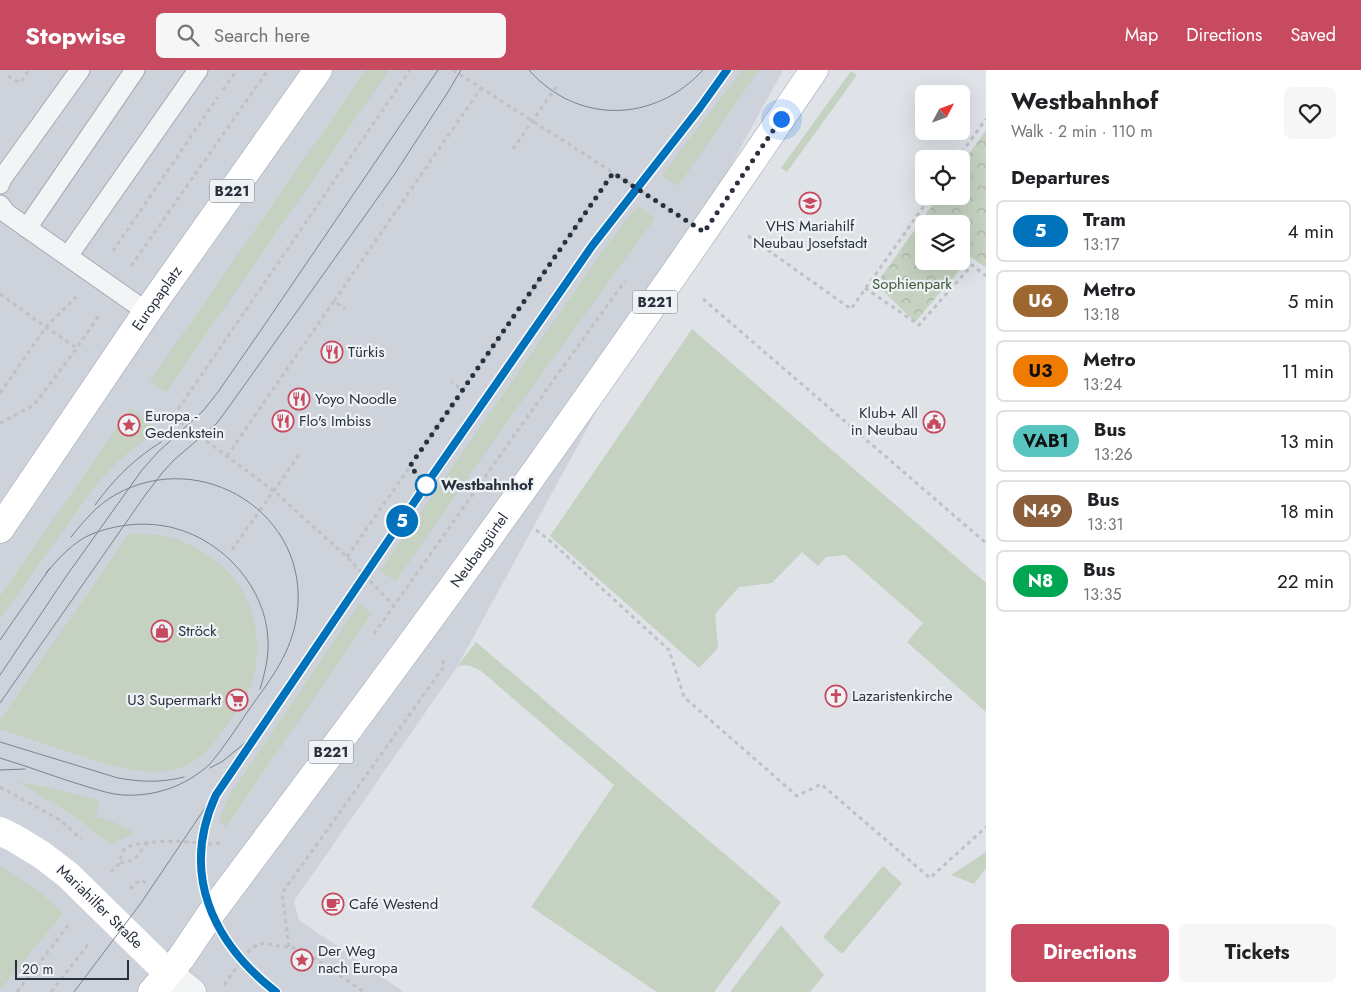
<!DOCTYPE html>
<html lang="en">
<head>
<meta charset="utf-8">
<style>
  body { margin:0; font-family:Jost,sans-serif; background:#f6f6f6; color:#202124; height:100vh; display:flex; flex-direction:column; font-size:19px; white-space:nowrap }
  * { box-sizing:border-box; margin:0 }
  p { font-size:16px; color:#757577 }
  .icon { flex:none; width:28px; height:28px; fill:none; stroke:currentColor; stroke-width:2; stroke-linecap:round; stroke-linejoin:round }
  .map { position:relative; flex:1; overflow:hidden }
  .side { display:flex; flex-direction:column; background:#fff; width:375px }
  .side>* { flex:none }
  .badge { padding:0 10px; border-radius:16px; font-size:18px; line-height:32px }
  .needle { width:32px; rotate:49deg }
  .controls { position:absolute; left:915px; top:15px; display:grid; gap:10px }
  .controls a { display:grid; place-items:center; width:55px; height:55px; border-radius:8px; background:#fff; box-shadow:0 5px 20px #0002; font-size:25px }
  .scale { position:absolute; left:15px; bottom:12px; width:114px; box-sizing:border-box; padding-left:5px; border:2px solid #29313e; border-top:0; font-size:14px; line-height:18px; white-space:nowrap; color:#29313e; -webkit-text-stroke:4px #eff2f5; paint-order:stroke }
  .you { position:absolute; width:25px; height:25px; margin:-12px; border:4px solid #fff; border-radius:50%; background:#1a73e8; box-shadow:0 0 0 8px #1a73e833 }
  .map>.badge { position:absolute; translate:-50% -50%; box-shadow:0 0 0 2px #fff }
  h2 { padding:0 25px; font-size:19px; line-height:45px }
  .round { display:grid; place-items:center; flex:none; width:52px; height:52px; border-radius:8px; background:#f6f6f6 }
  .overview { display:flex; align-items:center; justify-content:space-between; height:85px; padding:0 25px }
  h1 { font-size:24px; font-weight:700; line-height:38px }
  .primary-button { display:flex; gap:10px; margin-top:auto; padding:10px 25px }
  .primary-button a { flex:1; height:58px; border-radius:8px; background:#c84a60; color:#fff; font-size:20px; font-weight:700; line-height:58px; text-align:center }
  .primary-button a+a { background:#f6f6f6; color:#202124 }
  ul { padding:0; list-style:none }
  li { display:flex; align-items:center; gap:15px; height:62px; margin:0 10px 8px; padding:0 15px; border:2px solid #e0e0e0; border-radius:8px }
  li div { flex:1 }
  li b { display:block; font-size:19px }
  li em { font-style:normal }
  li .badge { min-width:55px; font-weight:700; text-align:center }
  header { display:flex; align-items:center; gap:30px; box-sizing:border-box; height:70px; padding:0 25px; background:#c84a60; color:#fff }
  header strong { font-size:24px }
  nav { display:flex; gap:28px; margin-inline-start:auto; font-size:18px }
  .search { width:350px; height:45px; background:#f6f6f6; display:flex; align-items:center; gap:12px; box-sizing:border-box; padding:0 18px; border-radius:8px; color:#757577; font-size:19px }
  main { display:flex; flex:1; min-height:0 }
  .map>svg:first-child { display:block }
  .built { fill:#ced2da }
  .green { fill:#c5d1c1 }
  .forest { fill:url(#forest-crowns); fill-rule:evenodd }
  .lines { fill:none; stroke-linecap:round; stroke-linejoin:round }
  .lane-casing { stroke:#a5aab2; stroke-width:21 }
  .street-casing { stroke:#a5aab2; stroke-width:29 }
  .primary-casing { stroke:#9fa8b3; stroke-width:29 }
  .path { stroke:#bec1c6; stroke-width:3; stroke-dasharray:4 4; stroke-linecap:butt }
  .lane { stroke:#f2f4f6; stroke-width:19 }
  .street { stroke:#f2f4f6; stroke-width:28 }
  .secondary { stroke:#fff; stroke-width:28 }
  .primary { stroke:#fff; stroke-width:28 }
  .tram { stroke:#7a8391; stroke-width:1 }
  .line-casing { stroke:#fff; stroke-width:11 }
  .line { stroke:#0072bc; stroke-width:8 }
  .walk { stroke:#29313e; stroke-width:5; stroke-dasharray:0 9 }
  .stop-dot { fill:#fff; stroke:#0072bc; stroke-width:2.5 }
  .labels { text-anchor:middle; dominant-baseline:central; stroke-width:4.5; stroke-linejoin:round; paint-order:stroke }
  .shield { fill:#eff2f5; stroke:#646b75; stroke-width:1 }
  .shield-label { font-size:14px; font-weight:bold; fill:#29313e }
  .poi-label { font-size:15px; fill:#29313e; stroke:#eff2f5; text-anchor:start }
  .park-label { font-size:15px; fill:#3e5937; stroke:#eff2f5 }
  .street-label { font-size:15px; fill:#29313e; stroke:#eff2f5 }
  .stop-label { font-size:15px; font-weight:bold; fill:#29313e; stroke:#eff2f5; text-anchor:start }
</style>
</head>
<body>
<header>
<strong>Stopwise</strong>
<div class="search"><svg class="icon" aria-label="search" viewBox="0 0 24 24"><circle cx="10" cy="10" r="6"/><path d="M15 15l6 6"/></svg>Search here</div>
<nav><a>Map</a><a>Directions</a><a>Saved</a></nav>
</header>
<main>
<div class="map">
<svg width="986" height="922" viewBox="0 0 986 922">
  <defs>
    <pattern id="forest-crowns" width="20" height="18" patternUnits="userSpaceOnUse" patternTransform="scale(1.25)"><rect width="20" height="18" fill="#c5d1c1"/><path d="M2 6a3 3 0 1 1 6 0M12 15a3 3 0 1 1 6 0" fill="none" stroke="#a9b4a7"/></pattern>
  </defs>
  <rect width="100%" height="100%" fill="#dfe3e8"/>
  <polygon class="built" points="0,0 783,0 457,597 294,831 299,850 404,922 0,922"/>
  <g class="green">
    <polygon points="366,0 389,0 166,322 150,311"/>
    <polygon points="742,0 759,0 678,116 662,105"/>
    <polygon points="851,1 857,5 787,102 781,98"/>
    <polygon points="637,136 655,148 501,360 396,511 380,501 602,182"/>
    <polygon points="692,259 986,513 986,642 907,572 923,553 845,485 826,487 818,496 802,482 772,513 739,517 715,544 718,578 699,598 550,466"/>
    <polygon points="131,338 158,359 118,391 95,416 0,549 0,526"/>
    <path d="M129,464C146,464 169,464 184,472C199,479 220,492 231,505C256,534 264,578 251,615C246,629 232,647 223,660C218,666 213,675 207,681C197,691 182,699 167,701C134,705 103,693 72,683C48,675 24,667 0,659V650Z"/>
    <polygon points="359,534 372,543 226,757 219,752 227,729"/>
    <path d="M476,572L781,832L714,922H657L531,837L614,715L481,601C473,596 466,593 457,597Z"/>
    <path d="M18,712C46,716 72,724 100,730L95,747C108,750 119,754 131,760L132,765L123,768L112,775L74,746Z"/>
    <polygon points="986,782 986,798 974,814 951,805"/>
    <polygon points="0,796 37,820 63,843 0,920"/>
    <polygon points="883,796 902,813 842,884 823,867"/>
    <polygon points="781,855 824,905 810,922 730,922"/>
  </g>
  <path class="forest" d="M986,60V198L971,187L915,252L876,214L939,126H961V95ZM924,154H961V191H924Z"/>
  <g class="lines">
    <g class="lane-casing">
      <g id="lane">
        <polyline points="0,114 1,110 80,0"/>
        <polyline points="0,135 6,143 147,242"/>
        <polyline points="27,158 135,0"/>
        <polyline points="68,186 198,0"/>
      </g>
    </g>
    <g class="street-casing">
      <polyline id="street" points="168,903 192,922"/>
    </g>
    <g class="primary-casing">
      <g id="primary">
        <path id="s2" d="M0,459L147,242L318,0"/>
        <path id="s3" d="M152,922L181,888L212,842C306,716 401,590 493,461C602,309 709,155 814,0"/>
      </g>
    </g>
    <g class="path">
      <polyline points="453,0 637,118 675,144"/>
      <polyline points="8,6 20,13 29,0"/>
      <polyline points="223,20 237,0"/>
      <polyline points="513,79 558,14"/>
      <polyline points="957,89 986,49"/>
      <polyline points="748,166 851,239 931,126"/>
      <polyline points="113,181 218,27"/>
      <polyline points="131,196 268,0"/>
      <polyline points="865,218 919,255 972,195 986,206"/>
      <polyline points="0,224 46,257 76,227"/>
      <polyline points="703,229 986,473"/>
      <polyline points="334,231 481,18"/>
      <polyline points="463,320 613,103"/>
      <polyline points="0,323 46,257 77,278"/>
      <polyline points="0,353 34,335 77,278 99,245"/>
      <polyline points="227,386 334,231 345,239"/>
      <polyline points="536,460 548,469 669,580 684,627 797,726 821,714 930,808 986,757"/>
      <polyline points="232,480 301,382"/>
      <polyline points="347,487 463,320 451,312"/>
      <polyline points="395,537 347,487 274,421 186,356 172,348 410,0"/>
      <polyline points="374,564 557,305 625,211"/>
      <polyline points="0,717 60,750 81,769"/>
      <path d="M120,793C139,791 136,784 148,773"/>
      <path d="M111,802C114,799 118,796 119,793C122,788 120,783 125,779C135,770 177,771 191,772C202,773 211,776 222,772"/>
      <polyline points="130,819 136,813 141,810 148,814"/>
      <polyline points="289,877 282,823 445,595 442,590"/>
      <polyline points="224,915 246,884 259,873 301,879 364,922"/>
      <polyline points="17,922 70,853"/>
      <polyline points="51,922 90,872"/>
    </g>
    <use href="#lane" class="lane"/>
    <use href="#street" class="street"/>
    <path class="secondary" id="s1" d="M0,761L14,768L42,785L68,805L168,903"/>
    <use href="#primary" class="primary"/>
    <g class="tram">
      <path d="M529,0C577,55 655,53 703,0"/>
      <path d="M95,435C114,409 134,389 161,372"/>
      <path d="M46,503C58,489 74,471 92,464C117,454 147,451 174,458C224,471 266,518 268,570C269,586 265,603 260,619"/>
      <polyline points="0,570 50,498"/>
      <polyline points="0,605 65,508 142,400 158,382 203,341 218,322 261,260 438,0"/>
      <polyline points="0,633 146,424 162,403 174,390 217,353 231,334 394,105 448,22 461,0"/>
      <path d="M0,672L118,708C140,712 161,713 184,707"/>
      <path d="M0,688C30,697 58,708 88,717C99,720 110,724 122,725C155,727 186,716 210,694C224,677 236,659 248,641C270,610 292,583 297,544C311,444 201,376 115,425C97,435 84,451 71,467"/>
      <polyline points="210,698 223,691 246,672"/>
      <polyline points="0,700 25,699"/>
      <polyline points="74,922 141,833 207,735"/>
      <path d="M276,922C228,884 192,829 202,765C204,751 210,738 216,725L430,409L592,176L699,39L727,0"/>
    </g>
  </g>
  <g class="lines">
    <g class="line-casing">
      <path id="line" d="M276,922C212,872 180,803 216,725L430,409L592,176L699,39L727,0"/>
    </g>
    <use href="#line" class="line"/>
    <polyline class="walk" points="426,415 410,396 613,103 704,162 781,49"/>
  </g>
  <defs>
    <g id="university-ring" transform="scale(1.125)"><circle r="9.5" fill="#eff2f5" stroke="#c84a60" stroke-width="1.5"/><path d="M0-5L7-2L0 1L-7-2ZM-4 1L0 2.5L4 1V4Q0 6-4 4Z" fill="#c84a60"/></g>
    <g id="restaurant-ring" transform="scale(1.125)"><circle r="9.5" fill="#eff2f5" stroke="#c84a60" stroke-width="1.5"/><path d="M-5-6h1v4h1v-4h1v4h1v-4h1v5L-1.5 .5V6h-2V.5L-5-1ZM5-6V6H3V1.5H1.5Q1.5-4 5-6Z" fill="#c84a60"/></g>
    <g id="civic-ring" transform="scale(1.125)"><circle r="9.5" fill="#eff2f5" stroke="#c84a60" stroke-width="1.5"/><path d="M-.6-6.5H3V-4.5H.6V-3L4-1V1h2V6H-6V1h2V-1L-.6-3ZM-1.2 2.5V6h2.4V2.5Z" fill="#c84a60"/></g>
    <g id="sight-ring" transform="scale(1.125)"><circle r="9.5" fill="#eff2f5" stroke="#c84a60" stroke-width="1.5"/><path d="M0-6L1.8-2.2L6-1.7L2.9 1.2L3.7 5.4L0 3.3L-3.7 5.4L-2.9 1.2L-6-1.7L-1.8-2.2Z" fill="#c84a60"/></g>
    <g id="shop-ring" transform="scale(1.125)"><circle r="9.5" fill="#eff2f5" stroke="#c84a60" stroke-width="1.5"/><path d="M-5-2.5h2.3a2.7 3.5 0 0 1 5.4 0H5L5.5 6h-11ZM-1.5-2.5h3a1.5 2.3 0 0 0-3 0Z" fill="#c84a60"/></g>
    <g id="church-ring" transform="scale(1.125)"><circle r="9.5" fill="#eff2f5" stroke="#c84a60" stroke-width="1.5"/><path d="M-1.2-6h2.4v3.5h3.3v2.4h-3.3V6h-2.4V-.1h-3.3v-2.4h3.3Z" fill="#c84a60"/></g>
    <g id="supermarket-ring" transform="scale(1.125)"><circle r="9.5" fill="#eff2f5" stroke="#c84a60" stroke-width="1.5"/><path d="M-6-5.5h2.5l.6 2H6L4.5 2H-2.5L-4.4-4H-6ZM-1.5 3.2a1.3 1.3 0 1 0 .1 0ZM3 3.2a1.3 1.3 0 1 0 .1 0Z" fill="#c84a60"/></g>
    <g id="cafe-ring" transform="scale(1.125)"><circle r="9.5" fill="#eff2f5" stroke="#c84a60" stroke-width="1.5"/><path d="M-5.5-4.5H6V0H3Q3 3.5 0 3.5H-2.5Q-5.5 3.5-5.5 0ZM3-3.2v2h1.7v-2ZM-6 4.5H4V6H-6Z" fill="#c84a60"/></g>
  </defs>
  <g fill-rule="evenodd">
    <use href="#university-ring" x="810" y="133"/>
    <use href="#restaurant-ring" x="332" y="282"/>
    <use href="#restaurant-ring" x="299" y="329"/>
    <use href="#restaurant-ring" x="283" y="351"/>
    <use href="#civic-ring" x="934" y="352"/>
    <use href="#sight-ring" x="129" y="355"/>
    <use href="#shop-ring" x="162" y="561"/>
    <use href="#church-ring" x="836" y="626"/>
    <use href="#supermarket-ring" x="237" y="630"/>
    <use href="#cafe-ring" x="333" y="834"/>
    <use href="#sight-ring" x="302" y="890"/>
  </g>
  <circle class="stop-dot" cx="426" cy="415" r="10"/>
  <g class="labels">
    <g class="shield">
      <rect x="209.5" y="109.5" width="45" height="23" rx="4"/>
      <rect x="632.5" y="220.5" width="45" height="23" rx="4"/>
      <rect x="308.5" y="670.5" width="45" height="23" rx="4"/>
    </g>
    <g class="shield-label">
      <text x="232" y="121">B221</text>
      <text x="655" y="232">B221</text>
      <text x="331" y="682">B221</text>
    </g>
    <g class="poi-label">
      <text x="810" y="156" text-anchor="middle">VHS Mariahilf<tspan x="810" dy="17">Neubau Josefstadt</tspan></text>
      <text x="348" y="282">Türkis</text>
      <text x="315" y="329">Yoyo Noodle</text>
      <text x="918" y="343" text-anchor="end">Klub+ All<tspan x="918" dy="17">in Neubau</tspan></text>
      <text x="145" y="346">Europa -<tspan x="145" dy="17">Gedenkstein</tspan></text>
      <text x="299" y="351">Flo's Imbiss</text>
      <text x="178" y="561">Ströck</text>
      <text x="852" y="626">Lazaristenkirche</text>
      <text x="221" y="630" text-anchor="end">U3 Supermarkt</text>
      <text x="349" y="834">Café Westend</text>
      <text x="318" y="881">Der Weg<tspan x="318" dy="17">nach Europa</tspan></text>
    </g>
    <g class="park-label">
      <text x="912" y="214">Sophienpark</text>
    </g>
    <g class="street-label">
      <text stroke="none"><textPath href="#s2" startOffset="279">Europaplatz</textPath></text>
      <text stroke="none"><textPath href="#s3" startOffset="550">Neubaugürtel</textPath></text>
      <text stroke="none"><textPath href="#s1" startOffset="126">Mariahilfer Straße</textPath></text>
    </g>
    <g class="stop-label">
      <text x="441" y="415">Westbahnhof</text>
    </g>
  </g>
</svg>
<div class="controls">
<a><svg class="needle" viewBox="-14 -14 28 28"><path d="M0-13l5 13h-10z" fill="#e53935"/><path d="M0 13l5-13h-10z" fill="#757577"/></svg></a>
<a><svg class="icon" aria-label="locate" viewBox="0 0 24 24"><circle cx="12" cy="12" r="6"/><path d="M12 2v4M12 18v4M2 12h4M18 12h4"/></svg></a>
<a><svg class="icon" aria-label="layers" viewBox="0 0 24 24"><path d="M12 4l9 5-9 5-9-5zM3 14l9 5 9-5"/></svg></a>
</div>
<div class="scale">20 m</div>
<div class="you" style="left:781px;top:49px"></div>
<b class="badge" style="left:402px;top:451px;background:#0072bc;color:#fff">5</b>
</div>
<section class="side">
<div class="overview"><div><h1>Westbahnhof</h1><p>Walk · 2 min · 110 m</p></div><a class="round"><svg class="icon" aria-label="heart" viewBox="0 0 24 24"><path d="M12 20l-8-8c-3-5 5-10 8-4 3-6 11-1 8 4z"/></svg></a></div>
<h2>Departures</h2>
<ul>
<li><span class="badge" style="background:#0072bc;color:#fff">5</span><div><b>Tram</b><p>13:17</p></div><em>4 min</em></li>
<li><span class="badge" style="background:#9d6830;color:#fff">U6</span><div><b>Metro</b><p>13:18</p></div><em>5 min</em></li>
<li><span class="badge" style="background:#ef7c00;color:#111">U3</span><div><b>Metro</b><p>13:24</p></div><em>11 min</em></li>
<li><span class="badge" style="background:#57c4bf;color:#111">VAB1</span><div><b>Bus</b><p>13:26</p></div><em>13 min</em></li>
<li><span class="badge" style="background:#8b5e3c;color:#fff">N49</span><div><b>Bus</b><p>13:31</p></div><em>18 min</em></li>
<li><span class="badge" style="background:#00a651;color:#fff">N8</span><div><b>Bus</b><p>13:35</p></div><em>22 min</em></li>
</ul>
<div class="primary-button"><a>Directions</a><a>Tickets</a></div>
</section>
</main>
</body>
</html>
